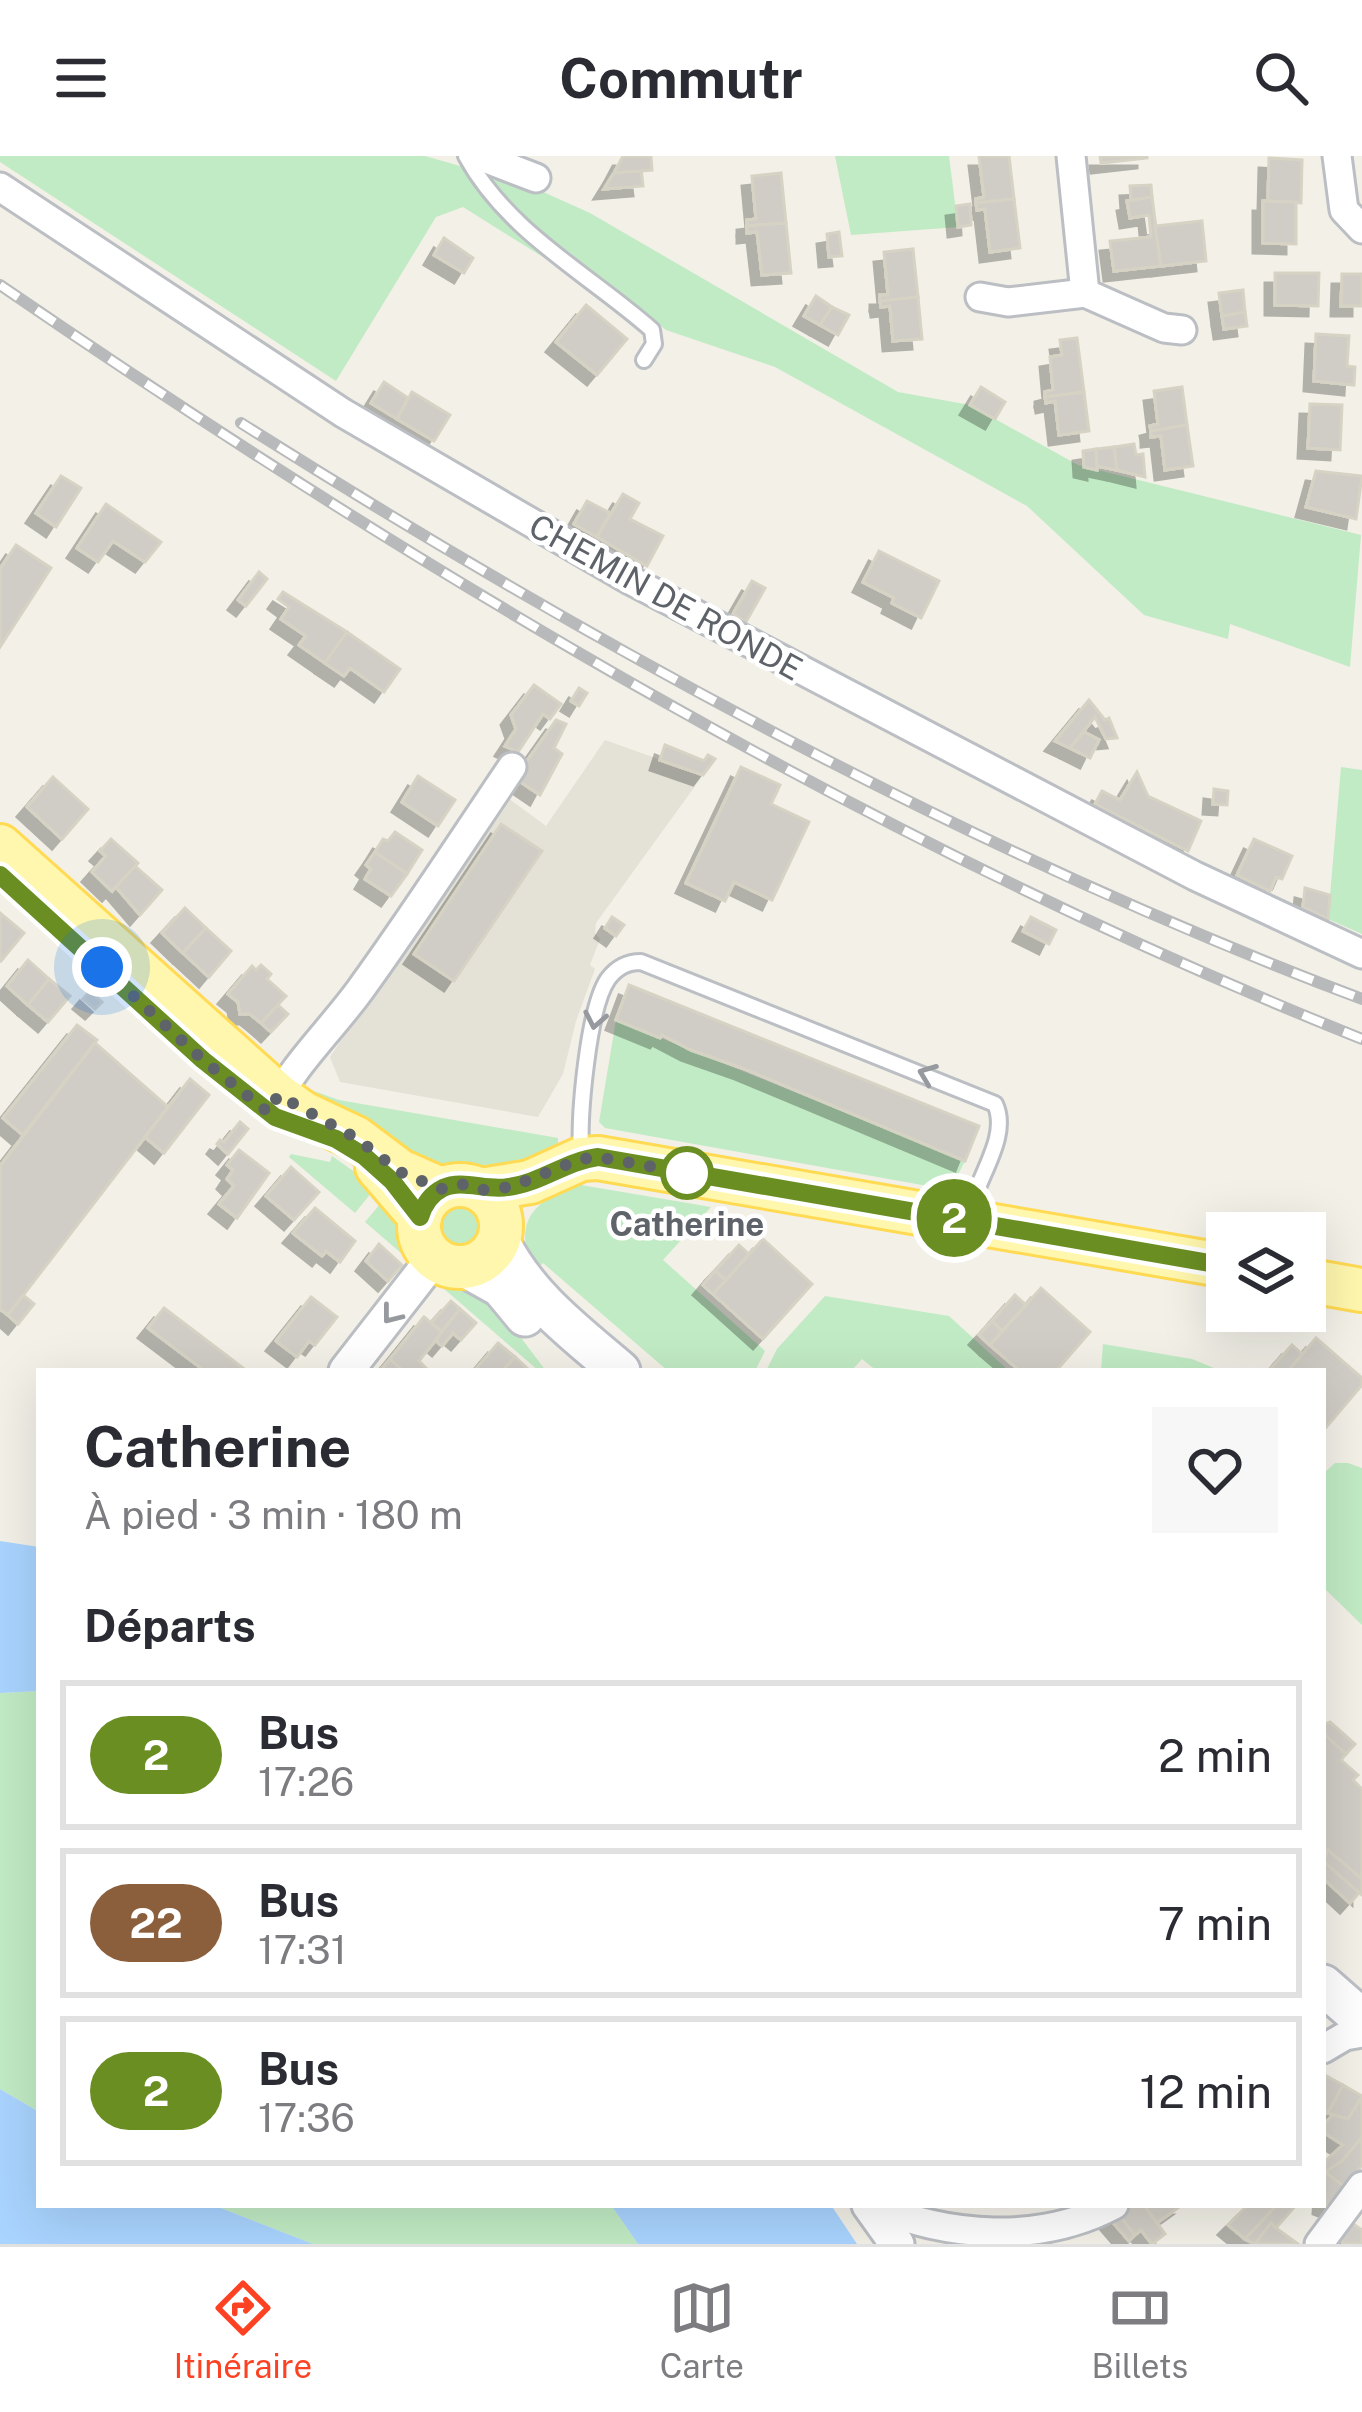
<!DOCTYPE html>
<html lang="fr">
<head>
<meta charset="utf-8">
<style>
  body { margin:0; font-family:"Public Sans",sans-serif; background:#f7f7f7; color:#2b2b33; height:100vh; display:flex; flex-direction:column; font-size:45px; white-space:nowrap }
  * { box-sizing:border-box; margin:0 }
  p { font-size:39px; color:#7c7c81 }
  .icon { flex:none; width:66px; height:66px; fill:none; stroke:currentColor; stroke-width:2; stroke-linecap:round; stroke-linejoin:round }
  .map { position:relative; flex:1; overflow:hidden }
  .sheet { position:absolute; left:36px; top:1212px; width:1290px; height:840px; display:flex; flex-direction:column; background:#fff; border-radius:0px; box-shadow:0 12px 48px #0002 }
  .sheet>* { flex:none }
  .badge { padding:0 24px; border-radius:39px; font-size:42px; line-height:78px }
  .controls { position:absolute; left:1206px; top:1056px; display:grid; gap:24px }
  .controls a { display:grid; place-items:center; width:120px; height:120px; border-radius:0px; background:#fff; box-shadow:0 12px 48px #0002; font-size:60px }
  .you { position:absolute; width:60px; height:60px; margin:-30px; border:9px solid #fff; border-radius:50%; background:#1a73e8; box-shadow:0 0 0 18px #1a73e833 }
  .map>.badge { position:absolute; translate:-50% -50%; box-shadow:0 0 0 6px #fff }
  h2 { padding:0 48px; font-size:45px; line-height:108px }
  .round { display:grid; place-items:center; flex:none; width:126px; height:126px; border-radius:0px; background:#f7f7f7 }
  .summary { display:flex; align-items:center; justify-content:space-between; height:204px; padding:0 48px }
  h1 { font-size:57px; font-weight:700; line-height:90px }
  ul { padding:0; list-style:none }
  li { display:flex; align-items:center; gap:36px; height:150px; margin:0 24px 18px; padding:0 24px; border:6px solid #e1e1e2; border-radius:0px }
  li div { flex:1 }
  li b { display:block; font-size:45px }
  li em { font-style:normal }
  li .badge { min-width:132px; font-weight:700; text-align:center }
  header { display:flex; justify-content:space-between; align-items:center; height:156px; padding:0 48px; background:#fff; font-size:54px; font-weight:700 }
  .tabs { display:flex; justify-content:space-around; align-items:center; height:168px; border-top:3px solid #e1e1e2; background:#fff; font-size:33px; color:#7c7c81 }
  .tabs a { display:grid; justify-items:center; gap:6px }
  .tabs .current { color:#fc4222 }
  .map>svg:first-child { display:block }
  .education { fill:#e4e2d7 }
  .green { fill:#c1ebc4 }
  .water { fill:#a9d4ff }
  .building { fill:#cfcdc5; stroke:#d7d3c4; stroke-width:3; filter:url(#shadow) }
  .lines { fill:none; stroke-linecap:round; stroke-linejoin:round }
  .service-casing { stroke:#bbbec3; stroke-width:20 }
  .minor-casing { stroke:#bbbec3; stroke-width:33 }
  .tertiary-casing { stroke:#bbbec3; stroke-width:39 }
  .secondary-casing { stroke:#bcbfc6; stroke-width:45 }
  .primary-casing { stroke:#ffda52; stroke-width:48 }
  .service { stroke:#fff; stroke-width:14 }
  .minor { stroke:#fff; stroke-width:27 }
  .tertiary { stroke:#fff; stroke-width:33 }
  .secondary { stroke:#fff; stroke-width:39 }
  .primary { stroke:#fff7ae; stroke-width:42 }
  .rail-casing { stroke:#b8b9ba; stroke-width:12 }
  .rail { stroke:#fff; stroke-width:8; stroke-dasharray:22; stroke-linecap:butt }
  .oneway { stroke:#96999e }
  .line-casing { stroke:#fff; stroke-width:27 }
  .line { stroke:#6b8e23; stroke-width:18 }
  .walk { stroke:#5e6269; stroke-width:12; stroke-dasharray:0 21.6 }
  .stop-dot { fill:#fff; stroke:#6b8e23; stroke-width:6 }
  .labels { text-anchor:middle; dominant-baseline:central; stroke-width:9; stroke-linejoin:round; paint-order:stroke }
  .street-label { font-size:33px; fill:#5e6269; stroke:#fff }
  .stop-label { font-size:33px; font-weight:bold; fill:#5e6269; stroke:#fff }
</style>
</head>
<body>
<header><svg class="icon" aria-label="menu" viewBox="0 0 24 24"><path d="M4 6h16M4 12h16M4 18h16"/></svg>Commutr<svg class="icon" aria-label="search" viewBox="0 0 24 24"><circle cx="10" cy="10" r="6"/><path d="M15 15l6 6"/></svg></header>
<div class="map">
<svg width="1362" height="2088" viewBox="0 0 1362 2088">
  <defs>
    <filter id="shadow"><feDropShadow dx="-10" dy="10" stdDeviation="0" flood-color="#0004"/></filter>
  </defs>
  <rect width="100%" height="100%" fill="#f2f0e7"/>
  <polygon class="education" points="605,584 703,619 596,767 595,777 600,783 590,809 595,813 576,865 563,918 538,961 340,926 330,901 504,639 546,670"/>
  <g class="green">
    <polygon points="0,0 425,0 453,8 532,31 590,57 898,236 970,249 1078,309 1361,379 1350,511 1230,468 1228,483 1144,459 1027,350 775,211 666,174 569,96 559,111 463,51 436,61 336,225 0,6"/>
    <polygon points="835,0 949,0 958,71 851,79"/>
    <polygon points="1341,611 1362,614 1362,778 1328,763"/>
    <polygon points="616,864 965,1005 950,1034 605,972 599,966"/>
    <polygon points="308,933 339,944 558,982 558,987 521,1010 496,1013 465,1007 423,1008 309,939"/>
    <polygon points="291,998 330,1006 332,1000 376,1031 355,1057 289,1001"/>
    <path d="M581,1029L711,1051L663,1104L765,1195L755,1215H668L543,1107L534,1116C512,1067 532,1043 581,1029Z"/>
    <polygon points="386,1041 396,1064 401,1097 365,1066"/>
    <circle cx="460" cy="1070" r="18"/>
    <polygon points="443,1132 474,1135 501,1155 546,1215 539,1215"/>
    <polygon points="825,1140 949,1160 1009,1215 877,1215 862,1203 851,1215 766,1215 777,1193"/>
    <polygon points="1103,1188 1192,1203 1221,1215 1101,1215"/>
    <polygon points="1335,1307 1348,1307 1362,1312 1362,1469 1323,1431 1323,1318"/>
    <polygon points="39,1535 39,1956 0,1933 0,1537"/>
    <polygon points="213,2049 611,2049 638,2088 313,2088"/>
  </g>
  <g class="water">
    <polygon points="0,1385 39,1391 39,1535 0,1537"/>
    <polygon points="0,1933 39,1956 39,2049 213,2049 313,2088 0,2088"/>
    <polygon points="611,2049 831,2049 857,2088 638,2088"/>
  </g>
  <g class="building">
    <polygon points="623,0 651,0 652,14 614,17"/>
    <polygon points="979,0 1009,0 1014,43 976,47 976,43 984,41"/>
    <polygon points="1100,0 1147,0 1147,2 1101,7"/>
    <polygon points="1269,2 1302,4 1301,47 1268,45"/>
    <polygon points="641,15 643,30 604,33 614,17"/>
    <polygon points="781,17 786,67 747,70 747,64 756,63 752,20"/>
    <polygon points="1151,29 1152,41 1131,44 1130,30"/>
    <polygon points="1152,41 1161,110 1114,115 1110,85 1151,81 1149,59 1130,62 1127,45"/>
    <polygon points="1014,43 1020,92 990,96 985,53 977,54 976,47"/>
    <polygon points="1263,45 1296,46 1296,88 1263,87"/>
    <polygon points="970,48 971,69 958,71 956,50"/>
    <polygon points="1202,65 1206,105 1161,110 1155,70"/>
    <polygon points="786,67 791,117 762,119 757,76 747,77 747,70"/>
    <polygon points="839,76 842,100 829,101 827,78"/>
    <polygon points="444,82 473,102 464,117 434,99"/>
    <polygon points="913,93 918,141 880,145 880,139 888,139 884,96"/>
    <polygon points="1275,117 1319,117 1318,150 1275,149"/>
    <polygon points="1342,118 1362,118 1362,150 1341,150"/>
    <polygon points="1243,134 1245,156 1222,160 1219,137"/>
    <polygon points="816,140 832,151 820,169 804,160"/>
    <polygon points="918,141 922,183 893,185 890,150 881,151 880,145"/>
    <polygon points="586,149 627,183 597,219 556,186"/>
    <polygon points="832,151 849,159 838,179 820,169"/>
    <polygon points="1245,156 1247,170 1224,173 1222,160"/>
    <polygon points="1316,178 1349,180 1347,210 1355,211 1354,229 1314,225"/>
    <polygon points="1077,182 1084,236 1045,241 1045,236 1053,234 1050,201 1062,199 1060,184"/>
    <polygon points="384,226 408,242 397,263 371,247"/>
    <polygon points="981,231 1005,246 995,263 970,249"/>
    <polygon points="1182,231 1187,269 1151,275 1150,270 1158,268 1154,235"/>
    <polygon points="412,236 450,259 434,285 397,263"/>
    <polygon points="1084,236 1089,275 1059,279 1055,245 1046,247 1045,241"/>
    <polygon points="1310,248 1342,249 1340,294 1308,292"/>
    <polygon points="1187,269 1193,310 1165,314 1161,280 1151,281 1151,275"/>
    <polygon points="1134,288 1136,299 1143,298 1145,321 1117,314 1114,291"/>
    <polygon points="1114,291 1117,314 1097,310 1096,293"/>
    <polygon points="1096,293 1097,314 1084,311 1083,295"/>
    <polygon points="1316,315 1362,320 1356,363 1306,351"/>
    <polygon points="61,320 81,332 56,371 36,357"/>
    <polygon points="623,338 639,347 630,363 663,380 647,410 597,381"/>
    <polygon points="587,345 610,357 597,381 574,368"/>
    <polygon points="106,348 161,386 145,406 113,385 98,406 77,392"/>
    <polygon points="16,389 51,412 0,491 0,413"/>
    <polygon points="879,395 939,425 921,462 892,447 894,442 863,426"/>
    <polygon points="259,416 267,423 246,450 238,444"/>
    <polygon points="752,425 765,432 746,466 733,458"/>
    <polygon points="283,436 347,476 325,507 299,489 306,480 281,463 289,451 278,443"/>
    <polygon points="347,476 400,513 384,536 350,512 344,520 325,507"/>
    <polygon points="534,529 561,548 550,563 543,558 518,596 505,590 516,573 511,559"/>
    <polygon points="579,532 587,537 579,550 571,545"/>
    <polygon points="1089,544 1105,564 1109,562 1117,582 1106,583 1095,561 1070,592 1055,585"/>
    <polygon points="556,564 566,568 554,592 562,598 540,639 515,622"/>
    <polygon points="1084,576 1099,584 1090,602 1070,592"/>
    <polygon points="665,589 704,605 708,599 715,603 703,619 660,604"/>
    <polygon points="741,611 780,629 771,648 809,666 772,744 734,726 725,745 686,727"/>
    <polygon points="1137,616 1148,640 1201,665 1188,695 1095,648 1102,635 1120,644"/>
    <polygon points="418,620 455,644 438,670 402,646"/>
    <polygon points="53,621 88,653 62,683 27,651"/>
    <polygon points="1214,633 1228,635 1227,649 1213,648"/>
    <polygon points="501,668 542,695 454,825 414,798"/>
    <polygon points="395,676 422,694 407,718 375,696 383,683 388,685"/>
    <polygon points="111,683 138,707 112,735 92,716 106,700 100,695"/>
    <polygon points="1254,683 1292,700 1282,723 1276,721 1270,735 1237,719"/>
    <polygon points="375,696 407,718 391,740 365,723 371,713 366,709"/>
    <polygon points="135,710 162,734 140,759 116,731"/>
    <polygon points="1305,732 1330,739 1328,763 1303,751"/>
    <polygon points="185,752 206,772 183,797 162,777"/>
    <polygon points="0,757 24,777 1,805 0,804"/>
    <polygon points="612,761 624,769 616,780 605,772"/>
    <polygon points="1031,761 1056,774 1049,788 1023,775"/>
    <polygon points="206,772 231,795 209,821 183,797"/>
    <polygon points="28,804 49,823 28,849 7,830"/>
    <polygon points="261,809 271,818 267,823 286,840 261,867 250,858 240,858 238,846 228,838 252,810 256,814"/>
    <polygon points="49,823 70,840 48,866 28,849"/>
    <polygon points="629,829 979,970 965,1005 745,913 691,894 662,879 660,882 616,864"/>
    <polygon points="90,835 102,846 95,853 83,843"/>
    <polygon points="278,849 288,858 271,876 261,867"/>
    <polygon points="77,869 97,884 23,979 3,962"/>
    <polygon points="95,887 168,951 8,1159 0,1153 0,1010"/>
    <polygon points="190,923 209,939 164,997 145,981"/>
    <polygon points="240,966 248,973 228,998 217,988 220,984 224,986"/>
    <polygon points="239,994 269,1017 237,1062 219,1048 234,1030 227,1023 233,1014 227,1009"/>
    <polygon points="291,1011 319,1036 294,1064 266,1040"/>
    <polygon points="315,1052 355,1085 340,1106 326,1095 322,1100 293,1077"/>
    <polygon points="763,1083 812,1128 763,1183 713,1138"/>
    <polygon points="379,1088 402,1109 388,1125 366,1105"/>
    <polygon points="739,1089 749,1098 726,1124 715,1115"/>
    <polygon points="715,1115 726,1124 713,1138 703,1129"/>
    <polygon points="1041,1132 1090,1176 1056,1215 1020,1215 990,1189"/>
    <polygon points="23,1139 34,1148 18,1168 8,1159"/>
    <polygon points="1015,1139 1026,1149 1002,1175 992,1165"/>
    <polygon points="311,1141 337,1161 315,1189 309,1185 297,1201 276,1185"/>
    <polygon points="451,1145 460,1153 442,1176 431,1167"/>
    <polygon points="164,1152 247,1215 205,1215 148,1172"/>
    <polygon points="460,1153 476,1167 461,1184 453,1177 442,1190 435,1184"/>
    <polygon points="424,1161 442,1176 419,1205 429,1215 403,1215 390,1203"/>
    <polygon points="992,1165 1002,1175 990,1189 979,1179"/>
    <polygon points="1316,1182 1362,1222 1362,1229 1323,1275 1323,1215 1288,1215"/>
    <polygon points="498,1187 515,1201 502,1215 475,1214"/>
    <polygon points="1292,1189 1302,1198 1288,1215 1269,1215"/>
    <polygon points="515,1201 528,1213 502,1215"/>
    <polygon points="390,1203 403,1215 380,1215"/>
    <polygon points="1330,1566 1355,1588 1346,1598 1323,1577 1323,1569"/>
    <polygon points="1323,1577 1346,1598 1341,1604 1358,1619 1353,1624 1362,1633 1362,1723 1328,1694 1323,1699"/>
    <polygon points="1328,1694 1362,1723 1362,1739 1323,1705"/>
    <polygon points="1323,1705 1359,1737 1350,1747 1323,1722"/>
    <polygon points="1323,1918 1343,1929 1328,1957 1323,1954"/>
    <polygon points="1343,1929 1362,1940 1348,1963 1328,1957"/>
    <polygon points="1362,1941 1362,1981 1342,2005 1323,2019 1323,2007 1343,1989 1323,1976 1323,1969 1333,1959 1348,1963"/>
    <polygon points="1362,1981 1362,2009 1345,2031 1325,2016 1342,2005"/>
    <polygon points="1325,2016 1345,2031 1331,2051 1323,2048"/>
    <polygon points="1144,2049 1165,2078 1152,2088 1141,2074 1135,2079 1117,2057 1127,2050"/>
    <polygon points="1144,2049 1182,2049 1157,2067"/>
    <polygon points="1248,2049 1277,2049 1245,2083 1228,2069"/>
    <polygon points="1277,2049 1296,2049 1276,2072 1271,2067 1255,2088 1245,2083"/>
    <polygon points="1117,2057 1135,2079 1129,2085 1110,2063"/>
    <polygon points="1349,2065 1362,2074 1362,2088 1345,2088 1337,2082"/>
    <polygon points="1271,2067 1276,2072 1298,2088 1255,2088"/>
  </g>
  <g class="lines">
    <g class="service-casing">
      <g id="service">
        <path d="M466,0C507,76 590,119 652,174L654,188L644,204"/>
        <path d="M581,995C579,958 588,852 608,823C617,811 627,806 641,806L995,948C1011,982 974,1025 969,1060"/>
      </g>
    </g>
    <g class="minor-casing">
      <g id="minor">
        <polyline points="479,0 536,22"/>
        <polyline points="1071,0 1085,137 1164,172 1182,174"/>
        <polyline points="1337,0 1344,54 1362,73"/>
        <polyline points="0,31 343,257 630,424 1195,720 1362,798"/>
        <polyline points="980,141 1008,146 1085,137"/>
        <path d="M271,953C294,908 330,875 360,834C413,761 462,685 512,611"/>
        <polyline points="1323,1893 1345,1880 1362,1877"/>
        <path d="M872,2049C949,2082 1040,2088 1114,2049"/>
        <polyline points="1319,2088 1362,2030"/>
      </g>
    </g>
    <g class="tertiary-casing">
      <g id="tertiary">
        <polyline points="346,1215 434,1102"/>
        <polyline points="869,2049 897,2088"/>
      </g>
    </g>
    <g class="secondary-casing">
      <g id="secondary">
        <path d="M499,1085C527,1141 573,1175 620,1215"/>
        <polyline points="465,1111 501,1131 525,1160"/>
        <polyline points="1323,1829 1362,1863"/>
      </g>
    </g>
    <g class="primary-casing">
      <g id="primary">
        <polyline points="0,690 278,939 303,957 356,982 400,1015 441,1033"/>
        <polyline points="377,1011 420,1061"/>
        <circle cx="460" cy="1070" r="41"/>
        <polyline points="481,1034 530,1026 581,1003 598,1002 1227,1110"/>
        <polyline points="1305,1124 1362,1134"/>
      </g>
    </g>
    <use href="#service" class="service"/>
    <use href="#minor" class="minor"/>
    <use href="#tertiary" class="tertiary"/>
    <use href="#secondary" class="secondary"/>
    <use href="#primary" class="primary"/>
    <g class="rail-casing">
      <g id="rail">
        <path d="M0,129C428,422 879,690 1362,883"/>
        <path d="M241,267C596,491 969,695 1362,843"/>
      </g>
    </g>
    <use href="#rail" class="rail"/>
  </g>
  <defs><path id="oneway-chevron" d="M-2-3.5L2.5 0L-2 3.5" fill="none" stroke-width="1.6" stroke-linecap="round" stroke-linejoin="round" transform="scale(3)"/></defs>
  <g class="oneway">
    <use href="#oneway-chevron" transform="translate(595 864) rotate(101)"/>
    <use href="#oneway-chevron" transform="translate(927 918) rotate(-159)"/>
    <use href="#oneway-chevron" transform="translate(391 1159) rotate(128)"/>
  </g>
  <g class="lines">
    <g class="line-casing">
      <path id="line" d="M0,719L203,904L275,961L336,983L364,1000L392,1025L420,1061C424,1048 431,1038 443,1032C463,1023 486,1035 508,1031C541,1027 566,1005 598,1001L1227,1110"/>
    </g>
    <use href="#line" class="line"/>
    <polyline class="walk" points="102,811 203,904 269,957 278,939 356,982 400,1016 441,1033 461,1028 481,1034 510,1031 581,1003 598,1001 693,1018 687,1017"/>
  </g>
  <circle class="stop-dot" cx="687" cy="1017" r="24"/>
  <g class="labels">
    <g class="street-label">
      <text transform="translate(666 441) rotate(29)">CHEMIN DE RONDE</text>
    </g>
    <g class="stop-label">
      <text x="687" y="1068">Catherine</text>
    </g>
  </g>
</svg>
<div class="controls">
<a><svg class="icon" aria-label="layers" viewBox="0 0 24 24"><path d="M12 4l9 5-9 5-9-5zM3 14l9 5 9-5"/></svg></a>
</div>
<div class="you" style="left:102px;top:811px"></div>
<b class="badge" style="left:954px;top:1062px;background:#6b8e23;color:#fff">2</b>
<section class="sheet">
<div class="summary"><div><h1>Catherine</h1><p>À pied · 3 min · 180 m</p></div><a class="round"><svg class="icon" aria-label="heart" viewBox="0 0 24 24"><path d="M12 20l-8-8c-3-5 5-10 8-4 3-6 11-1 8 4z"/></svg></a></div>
<h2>Départs</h2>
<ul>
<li><span class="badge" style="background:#6b8e23;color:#fff">2</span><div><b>Bus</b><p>17:26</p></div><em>2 min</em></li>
<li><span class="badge" style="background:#8b5e3c;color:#fff">22</span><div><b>Bus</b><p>17:31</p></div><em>7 min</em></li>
<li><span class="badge" style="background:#6b8e23;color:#fff">2</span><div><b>Bus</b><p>17:36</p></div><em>12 min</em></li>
</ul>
</section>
</div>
<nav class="tabs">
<a class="current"><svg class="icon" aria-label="directions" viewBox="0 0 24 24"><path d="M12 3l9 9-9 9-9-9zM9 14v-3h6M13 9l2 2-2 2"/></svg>Itinéraire</a>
<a><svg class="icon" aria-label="map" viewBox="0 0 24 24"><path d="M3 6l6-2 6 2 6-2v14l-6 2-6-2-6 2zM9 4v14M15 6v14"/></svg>Carte</a>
<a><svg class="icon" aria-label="tickets" viewBox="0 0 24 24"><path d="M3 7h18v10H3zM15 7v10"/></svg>Billets</a>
</nav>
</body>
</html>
